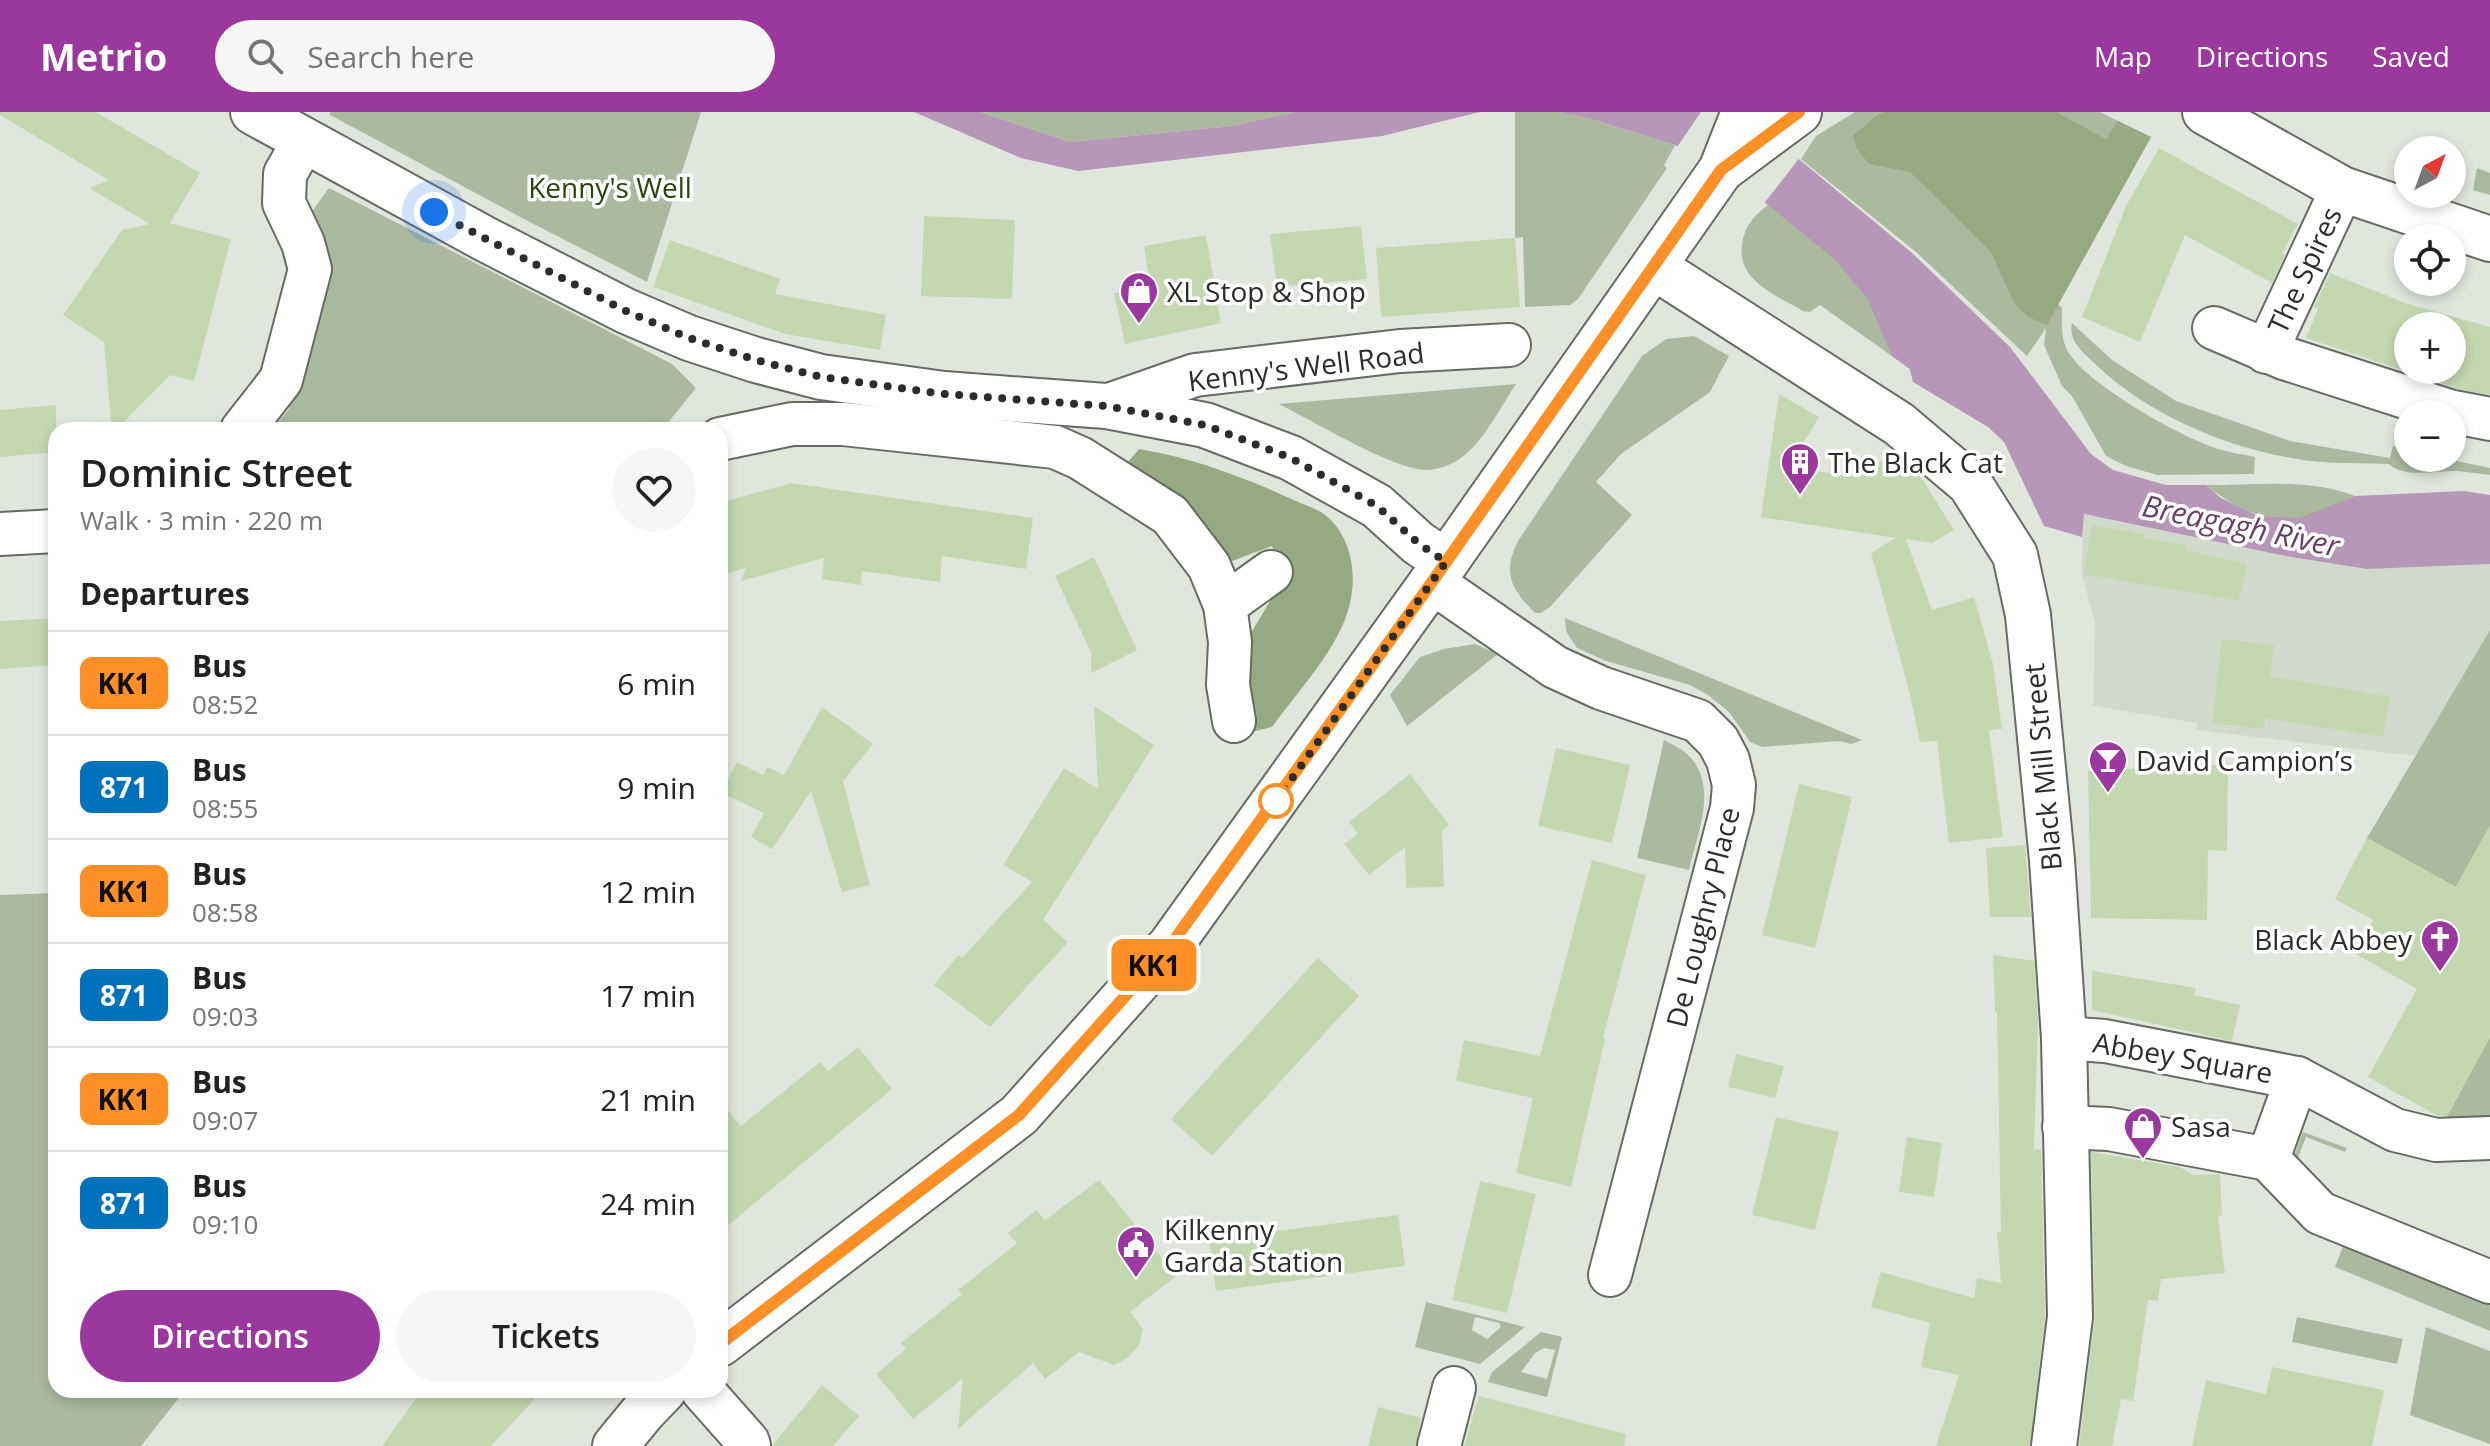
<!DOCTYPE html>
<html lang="en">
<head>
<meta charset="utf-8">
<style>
  body { margin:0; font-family:"Open Sans",sans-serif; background:#f6f6f6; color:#222; height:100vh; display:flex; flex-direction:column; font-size:30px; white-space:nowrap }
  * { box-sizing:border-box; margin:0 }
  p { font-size:26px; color:#767676 }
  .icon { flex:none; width:44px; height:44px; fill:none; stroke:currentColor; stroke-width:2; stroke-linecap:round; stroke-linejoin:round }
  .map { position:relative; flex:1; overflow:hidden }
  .sheet { position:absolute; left:48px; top:310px; width:680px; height:976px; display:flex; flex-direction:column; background:#fff; border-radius:24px; box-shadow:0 4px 12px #0003 }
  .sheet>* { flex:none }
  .badge { padding:0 16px; border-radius:12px; font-size:28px; line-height:52px }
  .needle { width:52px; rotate:41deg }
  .controls { position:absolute; left:2394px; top:24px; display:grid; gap:16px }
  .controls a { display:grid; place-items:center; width:72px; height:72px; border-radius:50%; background:#fff; box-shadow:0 4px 12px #0003; font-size:40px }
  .you { position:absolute; width:40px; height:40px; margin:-20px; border:6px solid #fff; border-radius:50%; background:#1a73e8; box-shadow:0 0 0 12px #1a73e833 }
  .map>.badge { position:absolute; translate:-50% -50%; box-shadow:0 0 0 4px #fff }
  h2 { padding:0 32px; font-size:30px; line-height:72px }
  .round { display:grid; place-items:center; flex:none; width:84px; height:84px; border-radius:42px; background:#f6f6f6 }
  .summary { display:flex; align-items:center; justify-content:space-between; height:136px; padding:0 32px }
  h1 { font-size:38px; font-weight:600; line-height:60px }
  .cta { display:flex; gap:16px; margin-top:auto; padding:16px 32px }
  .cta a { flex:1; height:92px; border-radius:48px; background:#9a389e; color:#fff; font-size:32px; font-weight:600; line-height:92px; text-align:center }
  .cta a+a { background:#f6f6f6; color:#222 }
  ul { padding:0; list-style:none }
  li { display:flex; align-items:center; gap:24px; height:104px; padding:0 32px; border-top:2px solid #e0e0e0 }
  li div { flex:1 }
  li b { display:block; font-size:30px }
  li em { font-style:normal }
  li .badge { min-width:88px; font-weight:700; text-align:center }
  header { display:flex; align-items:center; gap:48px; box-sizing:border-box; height:112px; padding:0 40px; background:#9a389e; color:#fff }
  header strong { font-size:38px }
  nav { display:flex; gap:44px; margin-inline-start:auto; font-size:28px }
  .search { width:560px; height:72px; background:#f6f6f6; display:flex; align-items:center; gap:20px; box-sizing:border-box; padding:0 28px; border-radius:44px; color:#767676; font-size:30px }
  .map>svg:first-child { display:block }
  .built { fill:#d1d9ca }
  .green { fill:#abba9f; fill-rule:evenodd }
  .forest { fill:#95aa83 }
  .water { fill:#b797b7 }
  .pier { fill:#e1e6dd }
  .building { fill:#c3d8b1; fill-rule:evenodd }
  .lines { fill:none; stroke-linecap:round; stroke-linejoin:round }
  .minor-casing { stroke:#676b63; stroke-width:46 }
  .tertiary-casing { stroke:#676b63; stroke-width:48 }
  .secondary-casing { stroke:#676b63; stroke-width:48 }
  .minor { stroke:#fff; stroke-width:42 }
  .tertiary { stroke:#fff; stroke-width:44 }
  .secondary { stroke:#fff; stroke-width:44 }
  .line-casing { stroke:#fff; stroke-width:18 }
  .line { stroke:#ff9027; stroke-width:12 }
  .walk { stroke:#2c2d2a; stroke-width:8; stroke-dasharray:0 14.4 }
  .stop-dot { fill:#fff; stroke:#ff9027; stroke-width:4 }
  .labels { text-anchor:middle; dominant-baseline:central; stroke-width:7; stroke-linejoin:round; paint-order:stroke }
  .park-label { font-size:28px; fill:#2a4409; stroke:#fff }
  .street-label { font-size:28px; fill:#2c2d2a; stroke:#fff }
  .poi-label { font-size:28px; fill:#2c2d2a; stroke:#fff; text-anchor:start }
  .water-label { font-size:30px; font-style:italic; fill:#683d69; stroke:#fff }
</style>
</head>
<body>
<header>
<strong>Metrio</strong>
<div class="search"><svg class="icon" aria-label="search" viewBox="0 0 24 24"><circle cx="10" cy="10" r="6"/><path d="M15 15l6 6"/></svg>Search here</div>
<nav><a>Map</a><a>Directions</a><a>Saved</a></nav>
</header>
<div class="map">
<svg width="2490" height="1334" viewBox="0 0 2490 1334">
  <rect width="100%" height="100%" fill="#e1e6dd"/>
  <polygon class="built" points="2083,402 2291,445 2367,457 2490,452 2490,518 2416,644 2197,618 2197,611 2093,594 2095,510 2082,463"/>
  <g class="green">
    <polygon points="330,0 701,0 647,170 522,106 330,3"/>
    <polygon points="980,0 1294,0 1232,14 1070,30"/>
    <polygon points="1515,0 1559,0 1591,7 1675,33 1664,53 1667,56 1578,187 1570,193 1525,195 1523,125 1515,126"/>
    <path d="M1855,0H2100L2151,25L2058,192L2062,196C2062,212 2060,230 2071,244C2094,276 2181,325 2218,337C2230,341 2243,342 2255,345L2254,362L2157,363L2126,354L2106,344L2072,284L2062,274L2044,233L2046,216L2027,244L1916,140L1801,47L1816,24Z"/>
    <polygon points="2477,56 2490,61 2490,83 2473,78"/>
    <polygon points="329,76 672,252 696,276 662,318 271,318 289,297 328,151 308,105"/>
    <path d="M1768,93L1908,179L1913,270L1910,257L1820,193L1810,200L1803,199C1778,184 1737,169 1742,134C1744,115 1752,105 1768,93Z"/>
    <path d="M2072,211L2112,248L2176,289L2290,329L2390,346L2393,334L2408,337V346H2442L2490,356V363C2479,362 2468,360 2458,359C2437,358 2405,367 2389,352C2361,351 2331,352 2303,348C2229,337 2149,304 2094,251C2083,240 2068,229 2072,211Z"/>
    <path d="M1694,224L1729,244L1710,280L1621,342L1596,370L1632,403L1550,495L1541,501H1535C1511,477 1502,461 1518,429L1642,244L1666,227Z"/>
    <path d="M1516,272C1500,296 1484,329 1461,346C1451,353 1438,358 1426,358C1392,357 1313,309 1279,292Z"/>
    <path d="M2206,373C2255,373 2308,366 2355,384C2338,391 2320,399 2303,405C2270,415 2230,393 2206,373Z"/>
    <polygon points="1565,506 1862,628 1851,632 1839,629 1762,635 1750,630 1729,600 1708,583 1690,573 1606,549 1577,536 1566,519"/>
    <polygon points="2490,518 2490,750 2474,742 2456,775 2367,726"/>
    <polygon points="1475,532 1498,542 1407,614 1390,583 1420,545 1444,537"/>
    <path d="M1664,628C1671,632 1681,636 1687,642C1720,672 1697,722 1689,758L1637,746Z"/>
    <polygon points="56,781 56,1278 185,1278 141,1334 0,1334 0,783"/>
    <polygon points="2490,925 2490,1003 2458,1011 2445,1008"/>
    <polygon points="2303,1020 2347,1036 2345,1040 2306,1025 2293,1058 2289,1058"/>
    <polygon points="2345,1129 2490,1187 2490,1219 2335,1155"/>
    <path d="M1426,1190L1525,1215L1480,1252L1415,1235ZM1475,1205L1499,1211L1501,1215L1487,1227L1472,1218Z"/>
    <polygon points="2297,1205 2403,1227 2397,1252 2292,1230"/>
    <polygon points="2426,1215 2490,1239 2490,1332 2410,1303"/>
    <path d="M1541,1220L1562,1225L1547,1285L1488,1270L1492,1260ZM1544,1236L1555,1238L1547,1267L1521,1260L1535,1241Z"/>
  </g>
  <g class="forest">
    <path d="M1884,0H2056L2106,27L2118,9L2151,25L2047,213L2028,205L2014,191L1991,140L1910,60L1869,52L1856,36L1853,23C1865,16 1872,4 1884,0Z"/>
    <path d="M1139,337C1194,346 1246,366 1296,389C1306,394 1321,398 1329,406C1351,427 1357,461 1350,491C1341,534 1297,580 1272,615L1251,620L1244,570L1251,521L1284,466L1272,434L1232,449L1175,400L1118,362Z"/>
  </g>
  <g class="water">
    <polygon points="914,0 980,0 1070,30 1232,14 1294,0 1480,0 1382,24 1078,59 1021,46"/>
    <polygon points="1559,0 1730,0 1800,48 1912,141 2010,235 2091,342 2113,358 2166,373 2206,373 2221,386 2258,404 2299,406 2355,384 2463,379 2490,383 2490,452 2367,457 2291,445 2084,402 2082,425 2044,414 2004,330 1988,315 1913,270 1910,257 1892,244 1867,186 1833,146 1768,93 1675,33 1591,7"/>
  </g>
  <polygon class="pier" points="1701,0 1737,0 1801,44 1762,94 1675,38"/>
  <g class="building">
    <polygon points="0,0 96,0 200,61 170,111 231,127 194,269 170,263 116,318 112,318 104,230 63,203 122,118 150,112 89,76 109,68 0,3"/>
    <polygon points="2159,36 2298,112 2282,141 2285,142 2272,171 2185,123 2140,230 2082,205 2126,94"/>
    <polygon points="924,104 1015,108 1012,187 921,184"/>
    <polygon points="1361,114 1367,167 1277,175 1270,122"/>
    <polygon points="1206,123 1221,211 1125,232 1114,181 1150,173 1144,134"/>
    <polygon points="1515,126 1520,195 1381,205 1376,136"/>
    <polygon points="670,128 780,167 775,182 886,203 880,238 785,222 653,175"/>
    <path d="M2330,161L2408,192L2490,215V283L2455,276L2306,226L2318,197L2314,195ZM2408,214H2452V258H2408Z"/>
    <polygon points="1779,282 1819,305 1789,355 1856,365 1894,341 1922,367 1954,418 1932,431 1906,427 1932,498 1974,485 1993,552 2002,617 1989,618 2003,725 1949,731 1937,629 1920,630 1908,575 1871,441 1896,426 1761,405"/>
    <polygon points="56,293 56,340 0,345 0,298"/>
    <polygon points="791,371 1033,406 1026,457 942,444 940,470 862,459 861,473 822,467 824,446 741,469 746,456 720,464 720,391"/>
    <polygon points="2092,413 2145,422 2144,426 2186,433 2185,438 2247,452 2239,489 2084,462"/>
    <polygon points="1094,445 1137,538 1091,561 1091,540 1055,464"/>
    <polygon points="56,506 56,553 0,557 0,509"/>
    <polygon points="2222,527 2274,533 2270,564 2390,585 2383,625 2265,606 2264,617 2212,611"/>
    <polygon points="1094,594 1154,633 1043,808 1068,830 990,915 934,873 958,843 962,846 1032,770 1003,753 1064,656 1098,677"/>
    <polygon points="822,595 873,632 843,669 870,773 842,780 811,679 772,737 751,725 764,701 721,681 737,650 763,663 767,655 784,663"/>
    <polygon points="1556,636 1630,653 1612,731 1538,714"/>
    <polygon points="2199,653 2228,653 2227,739 2208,738 2207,808 2091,806 2088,659"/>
    <polygon points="1410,662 1449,713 1442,719 1444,775 1406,776 1405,735 1369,763 1344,732 1358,722 1349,710"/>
    <polygon points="1799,672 1852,685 1815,836 1762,823"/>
    <polygon points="2490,713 2490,925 2447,1004 2438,1004 2368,965 2417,877 2354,841 2373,808 2335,787 2367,726 2456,775"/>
    <polygon points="2025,733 2031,805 1990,805 1986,736"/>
    <polygon points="1592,748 1646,763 1603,926 1605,927 1571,1075 1516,1061 1533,986 1456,969 1464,928 1540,944"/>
    <polygon points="1993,843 2034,849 2038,909 2034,1038 2041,1037 2045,1204 2030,1334 1936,1334 1959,1263 1921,1255 1930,1211 1871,1195 1881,1160 1974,1186 1977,1166 2001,1171 1997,1120 2001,1120 1997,900 1995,900"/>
    <polygon points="1318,846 1359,884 1212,1044 1171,1007"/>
    <polygon points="2092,859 2196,876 2195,883 2240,893 2232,929 2092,898"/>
    <polygon points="858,935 892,977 720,1120 720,989 741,1014 820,950 828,959"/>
    <polygon points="1736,942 1784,954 1775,986 1728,975"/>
    <polygon points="1776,1005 1839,1020 1815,1118 1752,1103"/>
    <polygon points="1907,1025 1942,1031 1934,1085 1899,1080"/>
    <polygon points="2091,1040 2180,1055 2193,1063 2220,1062 2222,1103 2218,1104 2225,1161 2161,1167 2158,1189 2148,1188 2133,1289 2121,1287 2112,1334 2079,1334 2095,1205"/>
    <polygon points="1099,1068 1176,1164 1130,1200 1143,1217 1139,1233 1129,1245 1114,1253 1079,1240 1045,1267 1033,1251 958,1317 963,1266 913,1307 876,1262 906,1237 901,1231 962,1182 958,1178 1017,1131 1008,1121 1036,1098 1045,1108"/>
    <polygon points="1480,1069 1536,1082 1507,1201 1452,1188"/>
    <polygon points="1398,1103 1405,1154 1216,1179 1209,1128"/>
    <polygon points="2272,1255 2384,1278 2372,1334 2192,1334 2206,1268 2266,1282"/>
    <polygon points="822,1273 859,1304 833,1334 772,1334"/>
    <polygon points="422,1278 543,1278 491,1334 382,1334"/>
    <polygon points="1479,1284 1626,1322 1624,1334 1464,1334"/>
    <polygon points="1378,1295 1421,1306 1416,1334 1368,1334"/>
  </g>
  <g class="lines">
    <g class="minor-casing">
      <g id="minor">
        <polyline points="2214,216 2284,246 2449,299 2490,307"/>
        <polyline points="2266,240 2342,77"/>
        <polyline points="1106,294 1195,263 1400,239 1509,233"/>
        <polyline points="242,318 281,268 310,157 303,131 284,91 285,62 304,29"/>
        <polyline points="720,327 792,312 843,312 1055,335 1080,346 1170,403 1209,454 1225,493 1230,530 1228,573 1234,609"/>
        <polyline points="0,422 56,419"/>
        <polyline points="1432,470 1555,555 1601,576 1698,609 1718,629 1728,648 1734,673 1732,696 1610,1163"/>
        <polyline points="1225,493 1271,460"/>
        <polyline points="2064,926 2105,929 2297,966 2268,1047 2109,1017 2064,1015"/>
        <polyline points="2297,966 2395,1018 2436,1028 2490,1026"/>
        <polyline points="2268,1047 2320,1101 2490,1170"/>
        <polyline points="702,1278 748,1330 749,1334"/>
        <polyline points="1439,1334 1454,1276"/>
      </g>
    </g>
    <g class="tertiary-casing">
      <g id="tertiary">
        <polyline points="1654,155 1899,312 1970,372 2015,443 2028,503 2052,748 2064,926 2070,1205 2054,1334"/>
        <polyline points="720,1232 1019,1003 1170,834 1446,450"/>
        <polyline points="615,1334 643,1300 664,1278"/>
      </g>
    </g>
    <g class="secondary-casing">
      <g id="secondary">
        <polyline points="253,0 487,128 626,199 689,226 756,248 821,265 944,282 1106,294 1205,313 1291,346 1377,394 1418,431 1446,450 1721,58 1744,0"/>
        <polyline points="2205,0 2342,77 2490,127"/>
        <polyline points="1721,58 1799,0"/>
      </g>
    </g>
    <use href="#minor" class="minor"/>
    <use href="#tertiary" class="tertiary"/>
    <use href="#secondary" class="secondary"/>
  </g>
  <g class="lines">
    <g class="line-casing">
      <polyline id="line" points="720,1232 1019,1003 1170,834 1432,470 1721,58 1799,0"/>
    </g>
    <use href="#line" class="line"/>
    <polyline class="walk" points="434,100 626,199 689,226 756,248 821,265 944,282 1106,294 1205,313 1291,346 1377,394 1418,431 1446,450 1271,696 1276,689"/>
  </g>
  <defs>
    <g id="shop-pin" transform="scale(2)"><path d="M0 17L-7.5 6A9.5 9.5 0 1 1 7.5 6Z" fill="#9a389e" stroke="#fff"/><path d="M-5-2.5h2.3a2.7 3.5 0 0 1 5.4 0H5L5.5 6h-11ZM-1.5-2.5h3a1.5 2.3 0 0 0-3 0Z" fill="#fff"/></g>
    <g id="building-pin" transform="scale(2)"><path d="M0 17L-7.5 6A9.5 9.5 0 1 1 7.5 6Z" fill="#9a389e" stroke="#fff"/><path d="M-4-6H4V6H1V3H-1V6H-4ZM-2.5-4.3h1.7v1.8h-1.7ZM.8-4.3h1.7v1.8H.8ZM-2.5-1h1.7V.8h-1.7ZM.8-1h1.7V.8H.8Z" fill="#fff"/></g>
    <g id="bar-pin" transform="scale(2)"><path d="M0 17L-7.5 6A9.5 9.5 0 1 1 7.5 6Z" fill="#9a389e" stroke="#fff"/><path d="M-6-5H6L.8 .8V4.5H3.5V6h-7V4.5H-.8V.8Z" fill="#fff"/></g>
    <g id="church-pin" transform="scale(2)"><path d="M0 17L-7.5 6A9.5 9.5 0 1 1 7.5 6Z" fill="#9a389e" stroke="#fff"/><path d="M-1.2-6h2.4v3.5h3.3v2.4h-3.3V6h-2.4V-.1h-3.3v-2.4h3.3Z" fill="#fff"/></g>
    <g id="civic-pin" transform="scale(2)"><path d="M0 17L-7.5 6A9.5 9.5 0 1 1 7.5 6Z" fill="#9a389e" stroke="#fff"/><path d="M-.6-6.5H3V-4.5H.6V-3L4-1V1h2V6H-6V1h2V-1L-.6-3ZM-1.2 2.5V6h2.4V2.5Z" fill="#fff"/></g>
  </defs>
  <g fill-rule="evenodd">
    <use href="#shop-pin" x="1139" y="179"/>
    <use href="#building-pin" x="1800" y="350"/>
    <use href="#bar-pin" x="2108" y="648"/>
    <use href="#church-pin" x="2440" y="827"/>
    <use href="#shop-pin" x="2143" y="1014"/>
    <use href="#civic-pin" x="1136" y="1133"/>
  </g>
  <circle class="stop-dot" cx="1276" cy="689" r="16"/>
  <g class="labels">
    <g class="park-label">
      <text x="610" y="75">Kenny's Well</text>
    </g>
    <g class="street-label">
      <text transform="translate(2304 158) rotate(-65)">The Spires</text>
      <text transform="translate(1306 254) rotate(-7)">Kenny's Well Road</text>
      <text transform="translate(2042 655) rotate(-95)">Black Mill Street</text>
      <text transform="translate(1702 805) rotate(-76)">De Loughry Place</text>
      <text transform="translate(2183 945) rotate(10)">Abbey Square</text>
    </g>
    <g class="poi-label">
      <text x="1167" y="179">XL Stop &amp; Shop</text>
      <text x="1828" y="350">The Black Cat</text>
      <text x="2136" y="648">David Campion’s</text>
      <text x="2412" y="827" text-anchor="end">Black Abbey</text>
      <text x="2171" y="1014">Sasa</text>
      <text x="1164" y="1117">Kilkenny<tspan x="1164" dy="32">Garda Station</tspan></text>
    </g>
    <g class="water-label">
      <text transform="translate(2241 413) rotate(12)">Breagagh River</text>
    </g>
  </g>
</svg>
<div class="controls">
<a><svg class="needle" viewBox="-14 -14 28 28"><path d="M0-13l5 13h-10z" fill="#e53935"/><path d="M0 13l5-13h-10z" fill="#767676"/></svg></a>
<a><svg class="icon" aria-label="locate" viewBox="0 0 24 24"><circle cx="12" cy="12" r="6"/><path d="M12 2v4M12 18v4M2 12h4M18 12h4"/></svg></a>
<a>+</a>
<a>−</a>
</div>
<div class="you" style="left:434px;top:100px"></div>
<b class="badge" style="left:1154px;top:853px;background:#ff9027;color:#111">KK1</b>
<section class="sheet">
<div class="summary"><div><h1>Dominic Street</h1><p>Walk · 3 min · 220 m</p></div><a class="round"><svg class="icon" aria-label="heart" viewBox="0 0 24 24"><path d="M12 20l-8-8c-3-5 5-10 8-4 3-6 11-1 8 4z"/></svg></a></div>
<h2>Departures</h2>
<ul>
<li><span class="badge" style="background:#ff9027;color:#111">KK1</span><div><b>Bus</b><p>08:52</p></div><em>6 min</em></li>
<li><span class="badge" style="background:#0072bc;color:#fff">871</span><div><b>Bus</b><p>08:55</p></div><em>9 min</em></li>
<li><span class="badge" style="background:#ff9027;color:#111">KK1</span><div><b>Bus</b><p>08:58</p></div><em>12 min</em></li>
<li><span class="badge" style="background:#0072bc;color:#fff">871</span><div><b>Bus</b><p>09:03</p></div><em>17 min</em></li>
<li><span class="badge" style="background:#ff9027;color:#111">KK1</span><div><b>Bus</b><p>09:07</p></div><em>21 min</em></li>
<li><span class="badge" style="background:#0072bc;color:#fff">871</span><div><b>Bus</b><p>09:10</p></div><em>24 min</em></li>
</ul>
<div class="cta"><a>Directions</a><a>Tickets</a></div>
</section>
</div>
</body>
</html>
